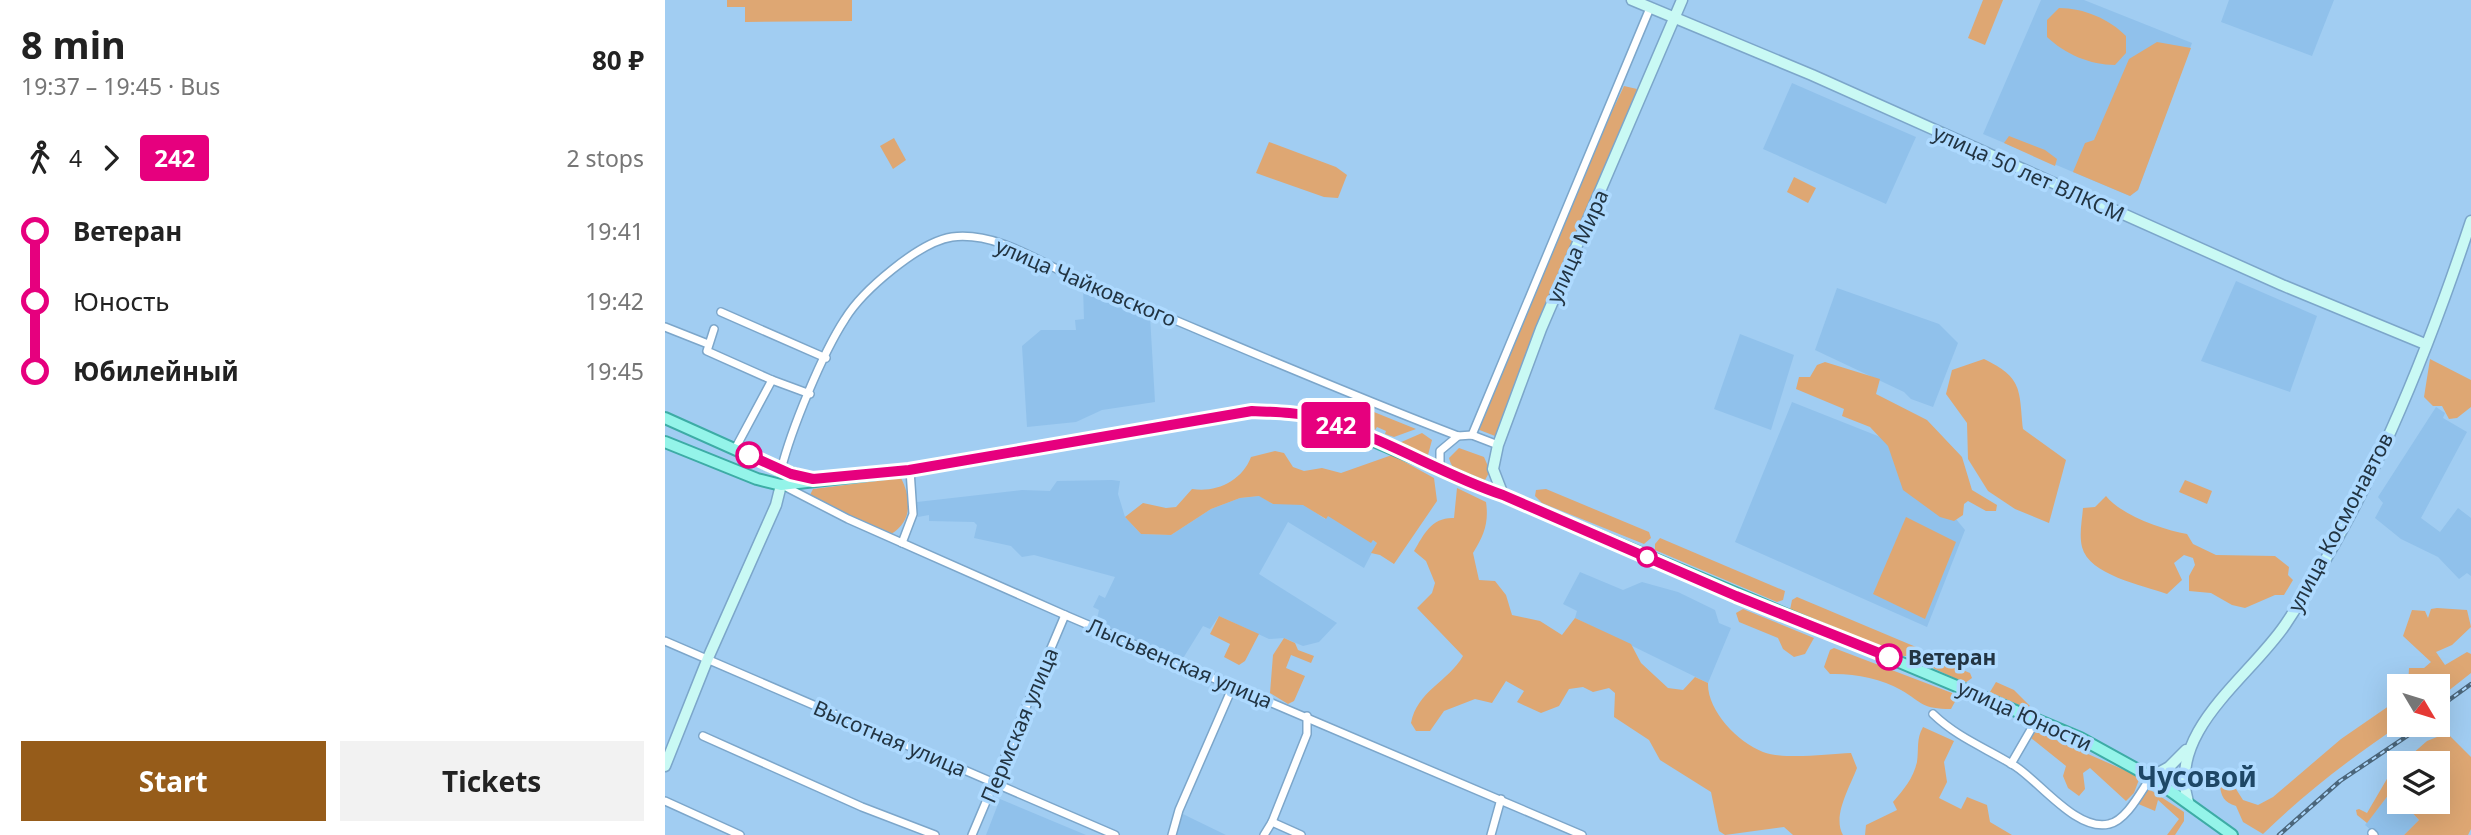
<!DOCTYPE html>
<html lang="en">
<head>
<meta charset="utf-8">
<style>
  body { margin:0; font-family:"Noto Sans",sans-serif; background:#f2f2f2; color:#222; height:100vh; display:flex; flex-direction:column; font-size:26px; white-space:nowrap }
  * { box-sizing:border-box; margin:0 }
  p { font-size:23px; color:#767676 }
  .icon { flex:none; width:38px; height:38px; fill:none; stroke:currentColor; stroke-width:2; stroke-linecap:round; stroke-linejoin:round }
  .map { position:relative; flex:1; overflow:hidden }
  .drawer { display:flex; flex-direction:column; background:#fff; width:665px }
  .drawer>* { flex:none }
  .badge { padding:0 14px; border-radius:5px; font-size:24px; line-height:46px }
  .needle { width:46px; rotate:128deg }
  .controls { position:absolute; left:1722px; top:674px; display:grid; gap:14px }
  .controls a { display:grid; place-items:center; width:63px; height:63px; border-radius:0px; background:#fff; box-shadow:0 7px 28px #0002; font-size:35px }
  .map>.badge { position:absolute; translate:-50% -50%; box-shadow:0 0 0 4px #fff }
  .legs { display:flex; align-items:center; gap:10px; height:77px; padding:0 21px; font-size:23px }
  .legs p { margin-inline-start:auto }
  .summary { display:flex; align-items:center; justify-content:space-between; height:119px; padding:0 21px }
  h1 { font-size:38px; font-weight:700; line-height:52px }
  .action { display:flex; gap:14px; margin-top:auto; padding:14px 21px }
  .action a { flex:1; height:80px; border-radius:0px; background:#965c1a; color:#fff; font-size:28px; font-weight:700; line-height:80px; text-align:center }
  .action a+a { background:#f2f2f2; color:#222 }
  ul { padding:0 21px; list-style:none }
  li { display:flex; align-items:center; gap:24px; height:70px; font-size:26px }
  li i { display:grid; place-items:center; width:10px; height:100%; margin:0 9px; background:currentColor }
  li i::after { content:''; width:18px; height:18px; margin:-9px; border:5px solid; border-radius:50%; background:#fff }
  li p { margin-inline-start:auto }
  li:first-child i { background:linear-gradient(#0000 50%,currentColor 0) }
  li:last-child i { background:linear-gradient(currentColor 50%,#0000 0) }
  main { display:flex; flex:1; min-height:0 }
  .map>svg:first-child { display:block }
  .built { fill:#90c1eb }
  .green { fill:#dea773 }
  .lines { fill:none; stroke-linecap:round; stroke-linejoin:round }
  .street-casing { stroke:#7ca6ca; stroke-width:10 }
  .secondary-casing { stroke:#7ca6ca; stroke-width:13 }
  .primary-casing { stroke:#3daca5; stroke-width:14 }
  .street { stroke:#fff; stroke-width:7 }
  .secondary { stroke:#c9f9f4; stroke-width:10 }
  .primary { stroke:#94f4e9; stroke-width:10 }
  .rail-casing { stroke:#4b667b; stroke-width:4.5 }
  .rail { stroke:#aedaff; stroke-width:2; stroke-dasharray:5; stroke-linecap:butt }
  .line-1-casing { stroke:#fff; stroke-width:16 }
  .line-1 { stroke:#e6007e; stroke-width:10 }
  .stop-1-dot { fill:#fff; stroke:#e6007e; stroke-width:3.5 }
  .labels { text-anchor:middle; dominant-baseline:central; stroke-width:7; stroke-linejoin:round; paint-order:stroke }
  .street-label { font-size:21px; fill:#223442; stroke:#aedaff }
  .stop-label { font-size:21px; font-weight:bold; fill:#223442; stroke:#aedaff; text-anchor:start }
  .district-label { font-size:28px; font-weight:bold; fill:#1e4766; stroke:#aedaff }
</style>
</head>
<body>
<main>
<section class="drawer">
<div class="summary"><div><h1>8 min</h1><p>19:37 – 19:45 · Bus</p></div><b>80 ₽</b></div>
<div class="legs"><svg class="icon" aria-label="walk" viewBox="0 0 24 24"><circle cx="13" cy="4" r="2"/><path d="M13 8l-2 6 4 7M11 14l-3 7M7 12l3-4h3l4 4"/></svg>4<svg class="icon" aria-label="forward" viewBox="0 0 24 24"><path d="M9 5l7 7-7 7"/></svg><b class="badge" style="background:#e6007e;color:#fff">242</b><p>2 stops</p></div>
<ul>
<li><i style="color:#e6007e"></i><b>Ветеран</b><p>19:41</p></li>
<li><i style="color:#e6007e"></i><span>Юность</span><p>19:42</p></li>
<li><i style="color:#e6007e"></i><b>Юбилейный</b><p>19:45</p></li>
</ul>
<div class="action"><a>Start</a><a>Tickets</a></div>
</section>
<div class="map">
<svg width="1806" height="835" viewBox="0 0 1806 835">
  <rect width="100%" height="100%" fill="#a1cdf2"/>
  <g class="built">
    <polygon points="1376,0 1419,0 1527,43 1473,190 1465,196 1318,134"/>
    <polygon points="1564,0 1669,0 1647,56 1556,22"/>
    <polygon points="1127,83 1251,137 1221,204 1098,149"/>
    <polygon points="1571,281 1652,316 1625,392 1536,361"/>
    <polygon points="418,288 485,316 490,402 437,410 411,422 362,427 357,346 376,330 411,330 410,320 419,319"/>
    <polygon points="1172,288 1274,324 1293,343 1268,407 1246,399 1239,392 1150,350"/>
    <polygon points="1075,334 1129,355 1106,430 1049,409"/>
    <polygon points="1127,402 1228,442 1300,530 1262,627 1070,542"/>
    <polygon points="1771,407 1780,413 1778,418 1802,432 1756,518 1775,532 1793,508 1806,518 1806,576 1802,573 1794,579 1773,557 1736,539 1710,518 1718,503 1713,497"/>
    <polygon points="447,480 455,481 453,494 460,517 476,534 506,535 546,509 575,498 595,496 608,504 638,504 660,519 663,515 706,542 708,540 712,543 699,568 623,522 594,574 672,623 670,625 654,642 638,646 619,638 604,639 554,616 545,629 538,626 517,660 431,623 434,610 428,607 434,595 440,598 450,577 369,555 357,557 346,546 309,538 312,525 309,522 264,521 264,515 253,517 252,502 357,490 385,491 392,481"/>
    <polygon points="915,572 958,590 977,582 1013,592 1050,610 1054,623 1066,628 1043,683 910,618 912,611 898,604"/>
    <polygon points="1734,781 1734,802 1739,802 1734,809 1743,808 1754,820 1739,835 1712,835 1700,825"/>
    <polygon points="335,799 421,835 321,835"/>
    <polygon points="518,814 526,818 561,835 508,835"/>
  </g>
  <g class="green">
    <polygon points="62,0 187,0 187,21 80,22 80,7 62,7"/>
    <polygon points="1318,0 1338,0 1320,45 1303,38"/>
    <path d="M1394,8C1419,8 1444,19 1461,36V53L1450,65C1425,65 1400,54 1382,37V20Z"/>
    <polygon points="1492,42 1526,48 1473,190 1465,196 1408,172 1420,143 1429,140 1464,59"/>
    <polygon points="959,86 972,89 946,160 830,436 812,429 919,171"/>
    <polygon points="1344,136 1380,150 1392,159 1390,166 1339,143"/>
    <polygon points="229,138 241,160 228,169 215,146"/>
    <polygon points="604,142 671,167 682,175 673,198 659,197 591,173"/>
    <polygon points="1129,177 1151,188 1143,203 1122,192"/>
    <path d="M1319,359C1358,378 1354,389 1358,429L1401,460L1384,523L1350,509L1323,491L1303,459L1302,423L1281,394L1287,370Z"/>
    <polygon points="1765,359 1806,380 1806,407 1792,418 1784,419 1777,406 1768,406 1759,397"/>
    <polygon points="1160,362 1215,379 1211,394 1262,420 1297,457 1307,490 1332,505 1331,511 1321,511 1303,501 1299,504 1298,515 1289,521 1275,517 1238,490 1223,446 1205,427 1177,416 1179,409 1131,389 1134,377 1145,377 1152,365"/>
    <polygon points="704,410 751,429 729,437 720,434 721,431 712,427 710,430"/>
    <polygon points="757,433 767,440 763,455 758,458 734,443"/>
    <path d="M794,448L819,457L825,471L820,480C804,484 788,474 784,458Z"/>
    <path d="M610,451L619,453L628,467L639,471L657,468L676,473L727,455L769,478L772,501L729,564L715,555L706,553L712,543L708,540L706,543L663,516L661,519L638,505L608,504L594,496L575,498L546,509L506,535L476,534L460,517L478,503L501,508L511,507L527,489C551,493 577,481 586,457Z"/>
    <path d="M236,478C246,498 248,521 226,534L149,500L145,495L148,489Z"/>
    <polygon points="1520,480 1547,491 1542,504 1514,492"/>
    <path d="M792,488L821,502C824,523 819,535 808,553L814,580L830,581L841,595L847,615L875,621L897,635L910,618L966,644L976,663L1003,688L1018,690L1030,677L1043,683C1042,710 1072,742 1098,752C1120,760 1162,754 1186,753L1192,768C1185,787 1167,816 1178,835H1128L1119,827L1060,835L1054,831L1046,792L995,760L984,740L949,717L950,693L944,688L928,692L918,687L904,689L894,706L876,713L852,702L859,691L841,681L827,703L810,699L779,711L765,731H751L746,723C752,691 783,682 798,656L752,608L767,593L770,583L761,561L749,551C759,534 767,517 789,518Z"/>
    <polygon points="881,489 984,532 986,538 979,544 877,503 870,496 871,490"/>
    <path d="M1441,496C1456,515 1498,530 1522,534L1528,544L1551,555L1610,556L1624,567L1623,575L1628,580L1619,595H1610L1580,608L1567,605L1546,593L1524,591V576L1530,565L1528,558L1519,555L1509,563L1517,580L1502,594C1477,585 1424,575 1417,547C1414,534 1417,521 1418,508L1430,507Z"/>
    <polygon points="1241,517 1291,542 1260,619 1208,594"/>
    <polygon points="995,538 1120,591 1118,600 1112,602 990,550 990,544"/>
    <polygon points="1132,597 1251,647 1248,656 1234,656 1125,610 1127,600"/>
    <polygon points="1772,608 1802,610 1806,627 1787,645 1771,652 1780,665 1802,652 1806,654 1806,673 1773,699 1773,686 1743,686 1744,668 1759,668 1766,662 1738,636 1747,610 1760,611 1763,618 1766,609"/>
    <polygon points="1078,609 1149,638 1140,654 1129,657 1118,649 1113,638 1074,622 1071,613"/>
    <polygon points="554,616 594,634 580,661 574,665 559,657 565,644 545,634"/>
    <polygon points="619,638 630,643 633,650 649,656 646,663 626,655 621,668 640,676 629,701 623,704 605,693 608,655"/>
    <path d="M1169,648L1287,693L1292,698L1286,709C1257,709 1258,703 1236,690C1216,678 1187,673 1165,674L1159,667L1165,650Z"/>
    <polygon points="1264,656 1305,673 1307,678 1300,683 1259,664"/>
    <polygon points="1331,682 1349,690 1365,706 1361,708 1325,692"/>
    <path d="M1734,699L1735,725C1686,758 1641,792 1598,834L1578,822L1571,806C1559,802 1556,797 1555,785L1564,778L1578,800L1593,805L1608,797L1676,739Z"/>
    <path d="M1258,727L1289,741L1279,762L1282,782L1274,798L1296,809L1302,797L1322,805L1325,822L1347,835H1200L1201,825L1232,810L1228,802C1239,789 1248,779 1252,762C1254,749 1251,739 1258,727Z"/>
    <polygon points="1371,731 1475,777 1469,793 1461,801 1425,768 1418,773 1420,789 1414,796 1403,788 1398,776 1401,766 1366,738"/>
    <polygon points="1782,733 1806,757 1806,829 1803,835 1739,835 1754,820 1743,808 1739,813 1734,809 1739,802 1753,807 1757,802 1773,802 1773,763 1750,763 1746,755 1762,741"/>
    <polygon points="1734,769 1734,781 1702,823 1692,815 1691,810 1694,809 1702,813 1726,772"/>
    <polygon points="1484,789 1519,812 1519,821 1510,835 1502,835 1514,819 1493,800 1490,811 1471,803 1478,790"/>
  </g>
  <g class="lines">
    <g class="street-casing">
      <g id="street">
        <polyline points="56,312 161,358"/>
        <polyline points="0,327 43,344"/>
        <polyline points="49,329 42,351 107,380"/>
        <polyline points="807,435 985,8"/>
        <polyline points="70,449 107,380 145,394"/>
        <polyline points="775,468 775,451 793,436"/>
        <path d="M116,470C126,430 157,354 180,319C197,291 254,242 287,237C334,231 380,266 421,283C545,334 667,388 793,436L807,435L833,445"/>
        <polyline points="119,486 183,519 400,615 917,835"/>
        <polyline points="237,543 248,514 245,470"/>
        <polyline points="0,641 450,835"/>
        <path d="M1268,714C1293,738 1321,748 1350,766C1375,782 1412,832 1444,824C1462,820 1476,791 1486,777"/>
        <polyline points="38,736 197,807 270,835"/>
        <polyline points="1346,764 1372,719"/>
        <polyline points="0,801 75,835"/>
        <polyline points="607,822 636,835"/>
        <polyline points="1707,833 1709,835"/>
        <polyline points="307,835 400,615"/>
        <polyline points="507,835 514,810 568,686"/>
        <polyline points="599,835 607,822 642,734 642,716"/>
        <polyline points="826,835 836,799"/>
      </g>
    </g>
    <g class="secondary-casing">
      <g id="secondary">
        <polyline points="967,0 1147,75 1617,285 1760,344"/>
        <polyline points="838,495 828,469 833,445 876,329 1017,0"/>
        <polyline points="0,766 43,658 111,505 116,485"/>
        <polyline points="1486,777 1504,767 1521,750"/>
        <path d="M1523,802C1502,731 1583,679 1620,625C1702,503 1760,360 1806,221"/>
      </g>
    </g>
    <g class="primary-casing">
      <g id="primary">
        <polyline points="0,418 116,470 142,478"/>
        <polyline points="0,442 92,479 116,485 245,470 588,411 628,413 654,418 1415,738 1486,777 1567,835"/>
      </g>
    </g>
    <use href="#street" class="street"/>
    <use href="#secondary" class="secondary"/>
    <use href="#primary" class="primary"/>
    <g class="rail-casing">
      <g id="rail">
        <polyline points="1773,708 1806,684"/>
        <polyline points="1614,835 1675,781 1760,724"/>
      </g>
    </g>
    <use href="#rail" class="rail"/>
  </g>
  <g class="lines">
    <g class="line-1-casing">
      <path id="line-1" d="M84,455L126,474L148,479L244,470L587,411C609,412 631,412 652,418C717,436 775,474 838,495L1071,596L1224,657"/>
    </g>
    <use href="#line-1" class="line-1"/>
  </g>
  <g class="stop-1-dot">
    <circle cx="84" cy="455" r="12"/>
    <circle cx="982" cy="557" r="9"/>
    <circle cx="1224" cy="657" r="12"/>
  </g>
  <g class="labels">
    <g class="street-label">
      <text transform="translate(1364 173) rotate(24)">улица 50 лет ВЛКСМ</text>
      <text transform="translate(912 246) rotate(-66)">улица Мира</text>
      <text transform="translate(421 282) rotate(23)">улица Чайковского</text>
      <text transform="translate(1675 522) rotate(-62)">улица Космонавтов</text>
      <text transform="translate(515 663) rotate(23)">Лысьвенская улица</text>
      <text transform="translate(1360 715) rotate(24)">улица Юности</text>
      <text transform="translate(354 725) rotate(-67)">Пермская улица</text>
      <text transform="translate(225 738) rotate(23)">Высотная улица</text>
    </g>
    <g class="stop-label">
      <text x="1243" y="657">Ветеран</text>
    </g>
    <g class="district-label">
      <text x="1532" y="776">Чусовой</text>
    </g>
  </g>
</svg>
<div class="controls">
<a><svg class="needle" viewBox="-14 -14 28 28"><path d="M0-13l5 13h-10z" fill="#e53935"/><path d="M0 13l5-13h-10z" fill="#767676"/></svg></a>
<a><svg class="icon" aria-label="layers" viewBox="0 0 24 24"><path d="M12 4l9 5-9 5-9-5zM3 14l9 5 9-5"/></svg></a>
</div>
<b class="badge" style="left:671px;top:425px;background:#e6007e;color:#fff">242</b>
</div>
</main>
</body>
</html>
